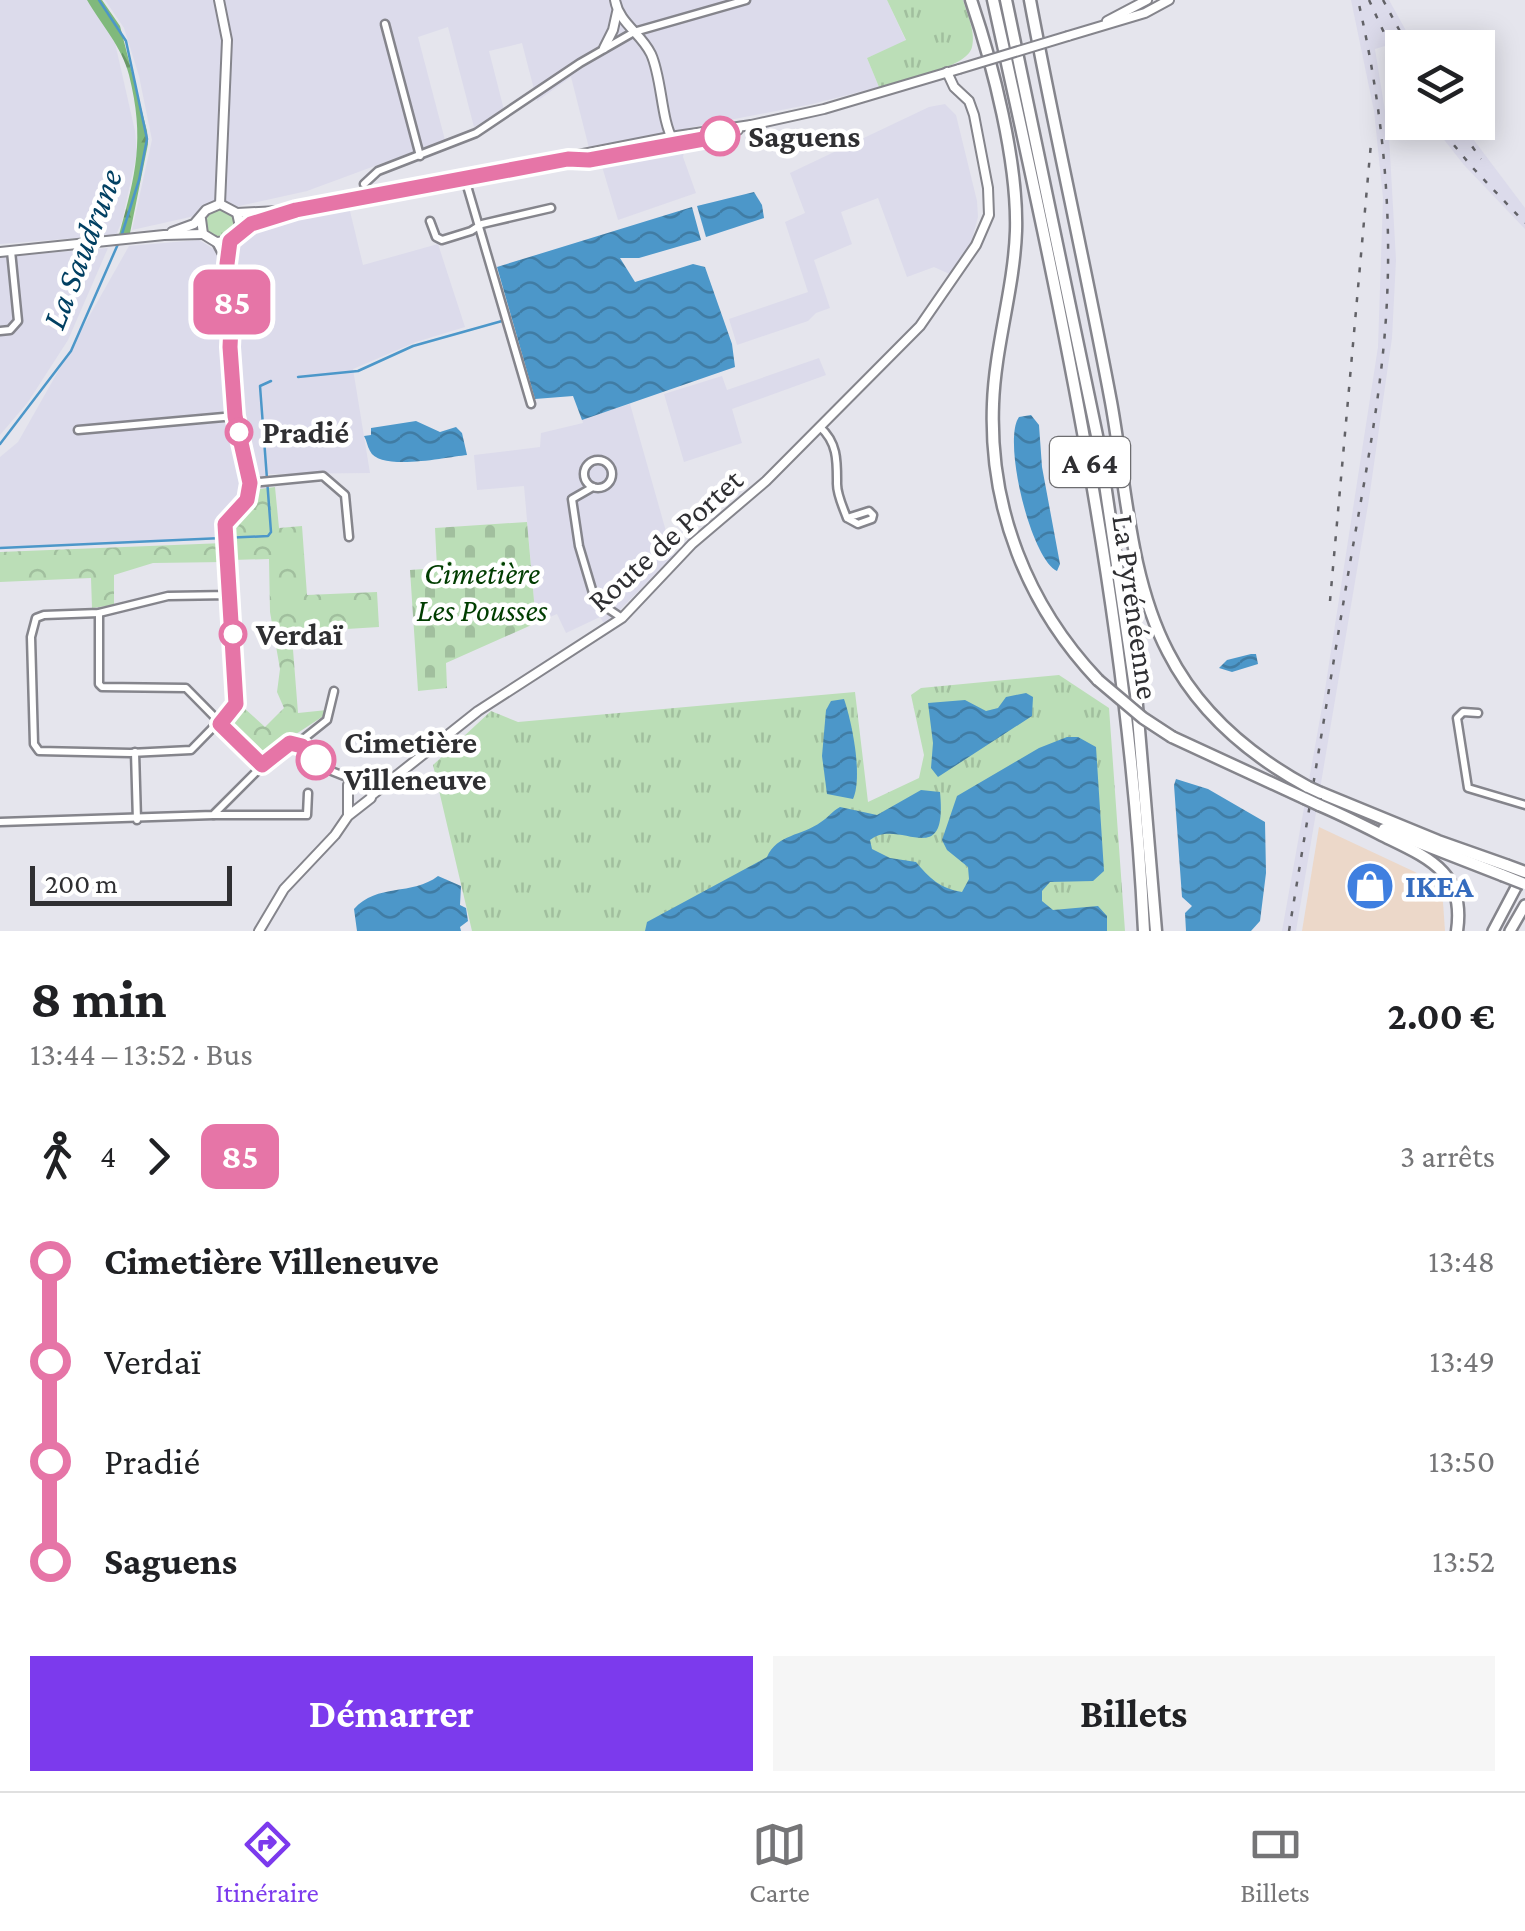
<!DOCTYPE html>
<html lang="fr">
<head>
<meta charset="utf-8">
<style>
  body { margin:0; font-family:"Crimson Pro",serif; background:#f6f6f6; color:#202124; height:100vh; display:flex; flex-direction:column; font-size:38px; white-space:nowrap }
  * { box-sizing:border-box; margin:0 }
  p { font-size:32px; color:#757577 }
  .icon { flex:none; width:55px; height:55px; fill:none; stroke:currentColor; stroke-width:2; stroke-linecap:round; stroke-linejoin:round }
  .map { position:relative; height:931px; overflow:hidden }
  .drawer { display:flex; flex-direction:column; background:#fff; flex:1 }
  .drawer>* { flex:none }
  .badge { padding:0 20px; border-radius:15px; font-size:35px; line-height:65px }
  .fabs { position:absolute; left:1385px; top:30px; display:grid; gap:20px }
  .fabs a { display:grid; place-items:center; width:110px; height:110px; border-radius:0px; background:#fff; box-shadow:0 5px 25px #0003; font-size:50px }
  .scale { position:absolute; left:30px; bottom:25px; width:202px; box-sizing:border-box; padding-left:10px; border:5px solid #2f2f32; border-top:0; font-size:28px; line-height:35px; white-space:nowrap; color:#2f2f32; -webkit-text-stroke:8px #fff; paint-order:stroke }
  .map>.badge { position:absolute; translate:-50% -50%; box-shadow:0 0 0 5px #fff }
  .legs { display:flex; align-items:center; gap:15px; height:110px; padding:0 30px; font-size:32px }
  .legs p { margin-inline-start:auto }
  .headline { display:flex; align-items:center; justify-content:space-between; height:170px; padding:0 30px }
  h1 { font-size:55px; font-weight:700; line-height:75px }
  .cta { display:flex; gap:20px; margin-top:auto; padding:20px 30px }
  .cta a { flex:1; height:115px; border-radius:0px; background:#7c3aed; color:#fff; font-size:40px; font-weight:700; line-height:115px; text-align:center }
  .cta a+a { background:#f6f6f6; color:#202124 }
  ul { padding:0 30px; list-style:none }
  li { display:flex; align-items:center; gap:35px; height:100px; font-size:38px }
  li i { display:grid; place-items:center; width:15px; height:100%; margin:0 12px; background:currentColor }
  li i::after { content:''; width:25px; height:25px; margin:-12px; border:8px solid; border-radius:50%; background:#fff }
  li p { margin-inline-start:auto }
  li:first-child i { background:linear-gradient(#0000 50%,currentColor 0) }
  li:last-child i { background:linear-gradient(currentColor 50%,#0000 0) }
  .dock { display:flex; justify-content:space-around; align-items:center; height:140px; border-top:2px solid #e0e0e0; background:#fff; font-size:28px; color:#757577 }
  .dock a { display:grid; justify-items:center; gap:5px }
  .dock .current { color:#7c3aed }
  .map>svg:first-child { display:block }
  .commercial { fill:#ecd8c9 }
  .built { fill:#dcdbeb }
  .grass { fill:url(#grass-tufts) }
  .forest { fill:url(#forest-firs) }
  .cemetery { fill:url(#cemetery-stones) }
  .park { fill:url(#park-crowns) }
  .water { fill:url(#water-waves) }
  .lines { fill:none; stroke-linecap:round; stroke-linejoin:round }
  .stream { stroke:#4c97c9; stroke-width:2.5 }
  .street-casing { stroke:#85858c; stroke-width:11 }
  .secondary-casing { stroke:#85858c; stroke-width:12 }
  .primary-casing { stroke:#85858c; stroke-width:14 }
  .highway-casing { stroke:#85858c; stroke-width:15 }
  .street { stroke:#fff; stroke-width:6 }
  .secondary { stroke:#fff; stroke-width:8 }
  .primary { stroke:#fff; stroke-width:9 }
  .highway { stroke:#fff; stroke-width:10 }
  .rail { stroke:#626267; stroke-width:2.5; stroke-dasharray:5 10; stroke-linecap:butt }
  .secondary-bridge-casing { stroke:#85858c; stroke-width:12; stroke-linecap:butt }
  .highway-bridge-casing { stroke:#85858c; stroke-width:15; stroke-linecap:butt }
  .secondary-bridge { stroke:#fff; stroke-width:8 }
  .highway-bridge { stroke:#fff; stroke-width:10 }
  .line-1-casing { stroke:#fff; stroke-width:22 }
  .line-1 { stroke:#e675a7; stroke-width:15 }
  .stop-1-dot { fill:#fff; stroke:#e675a7; stroke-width:5 }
  .labels { text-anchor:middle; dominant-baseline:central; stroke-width:9; stroke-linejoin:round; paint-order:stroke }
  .shield { fill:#fff; stroke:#6d6d70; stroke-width:2.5 }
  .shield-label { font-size:30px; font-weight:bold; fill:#2f2f32 }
  .stop-label { font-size:32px; font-weight:bold; fill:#2f2f32; stroke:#fff; text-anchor:start }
  .street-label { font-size:32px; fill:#2f2f32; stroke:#fff }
  .park-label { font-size:32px; font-style:italic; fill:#003d00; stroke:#fff }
  .shop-label { font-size:32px; font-weight:bold; fill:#366cbe; stroke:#fff; text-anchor:start }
  .water-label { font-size:35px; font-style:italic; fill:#014062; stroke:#fff }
</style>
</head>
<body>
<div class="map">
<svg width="1525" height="931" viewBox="0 0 1525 931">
  <defs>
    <pattern id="grass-tufts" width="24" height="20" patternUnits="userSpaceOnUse" patternTransform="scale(2.5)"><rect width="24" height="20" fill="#bbdeb7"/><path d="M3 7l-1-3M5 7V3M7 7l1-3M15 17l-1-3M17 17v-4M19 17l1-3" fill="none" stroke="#a1bf9e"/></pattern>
    <pattern id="forest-firs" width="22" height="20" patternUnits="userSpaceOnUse" patternTransform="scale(2.5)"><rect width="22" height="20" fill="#80b97c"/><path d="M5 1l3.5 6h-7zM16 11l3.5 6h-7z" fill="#699766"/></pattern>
    <pattern id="cemetery-stones" width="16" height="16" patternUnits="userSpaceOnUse" patternTransform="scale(2.5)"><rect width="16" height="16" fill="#bbdeb7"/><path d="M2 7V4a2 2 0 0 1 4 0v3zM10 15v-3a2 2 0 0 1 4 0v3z" fill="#a1bf9e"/></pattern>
    <pattern id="park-crowns" width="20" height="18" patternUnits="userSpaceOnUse" patternTransform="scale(2.5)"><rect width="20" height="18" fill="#bbdeb7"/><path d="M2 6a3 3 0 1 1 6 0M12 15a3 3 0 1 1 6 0" fill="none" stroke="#a1bf9e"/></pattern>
    <pattern id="water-waves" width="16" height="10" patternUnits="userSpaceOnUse" patternTransform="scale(2.5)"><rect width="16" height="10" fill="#4c97c9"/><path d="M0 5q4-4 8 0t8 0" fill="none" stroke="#407ca4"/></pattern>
  </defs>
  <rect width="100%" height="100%" fill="#e5e5ed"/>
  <polygon class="commercial" points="1319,827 1415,872 1432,884 1443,902 1445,931 1302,931"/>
  <g class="built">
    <polygon points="0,0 89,0 113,34 135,131 137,153 122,221 116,235 0,244"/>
    <polygon points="105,0 887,0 906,41 867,58 879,87 812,104 688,128 683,157 696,193 618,220 601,163 589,148 571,77 537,101 522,43 489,51 504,110 474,127 448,27 418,37 445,140 307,191 132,230 152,140 139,76 124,28"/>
    <polygon points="1351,0 1389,0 1415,47 1402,48 1402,79 1385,46 1375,49 1389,136 1396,260 1392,338 1369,499 1296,931 1282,931 1324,696 1378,347 1383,198 1374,111"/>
    <polygon points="945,104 956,115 977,201 978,217 971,243 952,275 934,267 907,277 878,198 841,212 852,244 814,260 830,308 816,313 808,321 737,345 729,319 808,292 785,222 805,213 790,173 929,107"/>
    <polygon points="1431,123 1461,123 1525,208 1525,229 1464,165"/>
    <polygon points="349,207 363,265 438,244 465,327 416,342 353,369 370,473 267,474 269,537 0,548 0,457 18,442 129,246 199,240 215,250 231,247 245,232"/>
    <polygon points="108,248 68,340 28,402 0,435 0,257"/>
    <polygon points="819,358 826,375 732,409 742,443 684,462 664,394 722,376 727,390"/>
    <polygon points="630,404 673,556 605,625 600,617 566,633 557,614 536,623 524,486 477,490 474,455 540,447 541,433 583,423 582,419"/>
  </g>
  <g class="grass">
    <path d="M887,0H963C967,14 976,32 972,47C967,69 900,80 879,87L867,58L906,40Z"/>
    <circle cx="221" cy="224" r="15"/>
    <polygon points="1059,675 1109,708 1125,931 472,931 433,765 491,711 518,722 855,692 868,802 919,778 924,755 911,695 921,688"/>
  </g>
  <path class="forest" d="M87,0H102L120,26L147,131L148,144L130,233L119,235C136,174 145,139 129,75C122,47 101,24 87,0Z"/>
  <polygon class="cemetery" points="527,522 536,623 446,663 447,688 418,691 410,570 437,568 435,528"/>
  <g class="park">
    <polygon points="275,487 279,528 302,526 307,595 377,592 379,627 298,632 292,637 298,713 327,710 328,713 261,757 231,726 231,721 244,708 265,727 284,708 277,692 280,669 270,612 269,559 232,560 230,523 251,505 260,489"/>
    <polygon points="224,543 225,562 153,563 114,575 114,605 92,608 91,578 0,582 0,552"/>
  </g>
  <g class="water">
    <polygon points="754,192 762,205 764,218 706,237 697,206"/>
    <polygon points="692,207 701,240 639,258 620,258 635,282 693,264 705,267 732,344 735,367 582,420 573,396 535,399 497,267"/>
    <path d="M1031,415L1039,425L1042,467L1060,564L1057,571C1031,559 1002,441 1019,417Z"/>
    <path d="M416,421L440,432L456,427L462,433L467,455C447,457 380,472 370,451C367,446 367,441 364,436L371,435V428Z"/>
    <polygon points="1251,654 1256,654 1258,664 1232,672 1219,668 1227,660"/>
    <polygon points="1026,693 1033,697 1032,716 938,777 931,768 933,743 928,703 965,700 986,711 998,708 1006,697"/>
    <path d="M844,699C852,722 863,777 853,799L827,794L822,756L826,710L831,701Z"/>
    <path d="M1067,737H1078L1096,747L1104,871L1093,881L1050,882L1042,891V901L1053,910L1098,906L1107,916V931H645L647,922L767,857C777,834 802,836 821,822C828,818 832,811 840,807L877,815L921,790L940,792C948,874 899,816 870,840L872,849L890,858L916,862C929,878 941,889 962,892L969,879L968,867L947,850L942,840L957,796L1039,748Z"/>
    <polygon points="1176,779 1208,789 1265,822 1266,873 1260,921 1251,931 1186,931 1185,913 1192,906 1182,897 1174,785"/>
    <path d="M438,876L461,886L460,905L466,908L468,921L460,927L461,931H357L354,909C377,883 412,896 438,876Z"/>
  </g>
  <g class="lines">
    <g class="stream">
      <polyline points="99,0 126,41 147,139 139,180 121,237"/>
      <polyline points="298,377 358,371 413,346 502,321"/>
      <polyline points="0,444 71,351 118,244"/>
      <polyline points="0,548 268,536 271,532 260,386 271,381"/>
    </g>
    <g class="street-casing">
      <g id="street">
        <polyline points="385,24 420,156"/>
        <polyline points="465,179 531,404"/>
        <polyline points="364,184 378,171 476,133 580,63 634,32 746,0"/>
        <polyline points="430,221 436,237 442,240 471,231 482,224 551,208"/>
        <polyline points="216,242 227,263"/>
        <polyline points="0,331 10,330 18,321 11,251"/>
        <path d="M820,427C838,443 837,462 837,484C837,495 843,507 847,518L858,524L872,519L873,515L869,511L847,518"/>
        <polyline points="78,430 235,416"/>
        <circle cx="598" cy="474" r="14"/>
        <polyline points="250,483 323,476 345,495 349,537"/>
        <polyline points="593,487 572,499 579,546 593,593 601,604 622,618"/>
        <polyline points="230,595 168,596 99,613 44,615 36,618 31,637 34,744 39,751 130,753 191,750 236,704 225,523 247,500 250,483 235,416 230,347 232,305 227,264 231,241"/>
        <polyline points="99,613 99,684 102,687 186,688 262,765"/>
        <polyline points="1478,713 1463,712 1457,718 1468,788 1525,805"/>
        <polyline points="297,744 327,720 334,691"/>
        <polyline points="135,752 137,820"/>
        <polyline points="214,815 307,815 308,793"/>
        <polyline points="0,822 213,815 282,746 290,743 301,746 329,770 354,780"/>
      </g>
    </g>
    <g class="secondary-casing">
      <g id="secondary">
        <polyline points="219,0 227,40 220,204"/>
        <path d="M615,0C619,23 641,33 651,54C662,78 661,120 673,140"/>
        <polyline points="1107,21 1147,0"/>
        <polyline points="1068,36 1145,13 1169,0"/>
        <polyline points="604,48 613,30 617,12"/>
        <polyline points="751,125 824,109 959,69"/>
        <polyline points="575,159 694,141 738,130"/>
        <polyline points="237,213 296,210 670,137 751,125"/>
        <polyline points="172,232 194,224 206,210 220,204 237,213 240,227 231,241 216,242 203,234 201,219"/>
        <polyline points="237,232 256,222 279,215"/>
        <polyline points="0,252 164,235 203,234"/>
        <polyline points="372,795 478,711 622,618 692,544 766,481 920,326 976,245 989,215 988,188 974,115 969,101 954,87 947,72"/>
        <polyline points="259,931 284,889 335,835 348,816 371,798 372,787 365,780 354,780 348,785 348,816"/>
      </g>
    </g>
    <g class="primary-casing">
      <g id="primary">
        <polyline points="1493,931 1522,876"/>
        <polyline points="1510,931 1525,905"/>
      </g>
    </g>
    <g class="highway-casing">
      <g id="highway">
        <path d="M971,0C993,65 1018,162 1016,231C1014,289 995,346 993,404C989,508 1027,605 1098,680"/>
        <path d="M993,0C1061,307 1129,616 1144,931"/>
        <polyline points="1006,0 1100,450 1136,694 1156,931"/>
        <path d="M1030,0C1055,134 1086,268 1111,402C1126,484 1129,577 1168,652C1199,713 1249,755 1308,787"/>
        <polyline points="1172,737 1304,798"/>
        <polyline points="1321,793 1438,841 1506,865"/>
        <path d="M1319,805C1343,815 1366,827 1390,839C1434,860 1465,876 1457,931"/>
        <polyline points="1384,829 1502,875"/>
      </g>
    </g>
    <use href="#street" class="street"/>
    <use href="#secondary" class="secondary"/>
    <use href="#primary" class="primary"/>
    <use href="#highway" class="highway"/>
    <g class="rail">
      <polyline points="1369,0 1402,72"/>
      <polyline points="1383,0 1409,48"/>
      <polyline points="1435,122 1472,167 1525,223"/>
      <polyline points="1455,122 1481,159"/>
      <polyline points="1330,601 1371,143"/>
      <path d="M1289,931C1308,816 1327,701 1346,587C1360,502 1378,417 1385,331C1394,219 1383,109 1358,0"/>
    </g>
    <g class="secondary-bridge-casing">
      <polyline id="secondary-bridge" points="959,69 1068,36"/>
    </g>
    <g class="highway-bridge-casing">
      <g id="highway-bridge">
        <polyline points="1098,680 1143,718 1172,737"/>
        <polyline points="1308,787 1321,793"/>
        <polyline points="1304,798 1319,805"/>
        <polyline points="1506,865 1525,872"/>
        <polyline points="1502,875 1525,884"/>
      </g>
    </g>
    <use href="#secondary-bridge" class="secondary-bridge"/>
    <use href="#highway-bridge" class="highway-bridge"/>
  </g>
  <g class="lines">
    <g class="line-1-casing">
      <polyline id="line-1" points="316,760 302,746 290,743 262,765 220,724 236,704 225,524 247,500 250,483 235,416 230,347 232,305 227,264 230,241 251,224 296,210 568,159 589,160 720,136"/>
    </g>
    <use href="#line-1" class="line-1"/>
  </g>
  <defs>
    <g id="shop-disc" transform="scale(2.5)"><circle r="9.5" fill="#3f7fe0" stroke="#fff"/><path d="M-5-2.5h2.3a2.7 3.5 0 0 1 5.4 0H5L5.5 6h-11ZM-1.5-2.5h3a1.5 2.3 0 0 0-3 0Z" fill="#fff"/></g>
  </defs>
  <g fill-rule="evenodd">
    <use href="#shop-disc" x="1370" y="886"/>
  </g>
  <g class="stop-1-dot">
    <circle cx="720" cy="136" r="18"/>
    <circle cx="239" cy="432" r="12"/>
    <circle cx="233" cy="634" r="12"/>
    <circle cx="316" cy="760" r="18"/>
  </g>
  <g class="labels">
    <rect class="shield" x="1050" y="437" width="80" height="50" rx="8"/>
    <g class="shield-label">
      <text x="1090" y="462">A 64</text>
    </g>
    <g class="stop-label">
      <text x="748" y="136">Saguens</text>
      <text x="262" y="432">Pradié</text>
      <text x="256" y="634">Verdaï</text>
      <text x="344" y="742">Cimetière<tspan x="344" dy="37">Villeneuve</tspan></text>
    </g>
    <g class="street-label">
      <text transform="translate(665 540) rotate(-42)">Route de Portet</text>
      <text transform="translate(1136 607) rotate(82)">La Pyrénéenne</text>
    </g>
    <g class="park-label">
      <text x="482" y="573">Cimetière<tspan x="482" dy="37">Les Pousses</tspan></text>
    </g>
    <g class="shop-label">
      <text x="1405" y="886">IKEA</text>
    </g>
    <g class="water-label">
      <text transform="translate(82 249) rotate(-69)">La Saudrune</text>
    </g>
  </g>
</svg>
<div class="fabs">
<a><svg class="icon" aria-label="layers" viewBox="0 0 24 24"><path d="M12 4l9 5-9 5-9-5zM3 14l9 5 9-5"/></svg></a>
</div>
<div class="scale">200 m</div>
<b class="badge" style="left:232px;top:302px;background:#e675a7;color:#fff">85</b>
</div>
<section class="drawer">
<div class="headline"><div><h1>8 min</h1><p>13:44 – 13:52 · Bus</p></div><b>2.00 €</b></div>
<div class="legs"><svg class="icon" aria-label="walk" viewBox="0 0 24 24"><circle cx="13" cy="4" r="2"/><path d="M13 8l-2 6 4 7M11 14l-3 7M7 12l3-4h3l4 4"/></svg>4<svg class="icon" aria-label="forward" viewBox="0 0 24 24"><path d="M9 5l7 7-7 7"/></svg><b class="badge" style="background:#e675a7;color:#fff">85</b><p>3 arrêts</p></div>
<ul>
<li><i style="color:#e675a7"></i><b>Cimetière Villeneuve</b><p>13:48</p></li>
<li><i style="color:#e675a7"></i><span>Verdaï</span><p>13:49</p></li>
<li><i style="color:#e675a7"></i><span>Pradié</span><p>13:50</p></li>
<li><i style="color:#e675a7"></i><b>Saguens</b><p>13:52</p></li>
</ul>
<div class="cta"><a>Démarrer</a><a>Billets</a></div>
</section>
<nav class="dock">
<a class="current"><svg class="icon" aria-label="directions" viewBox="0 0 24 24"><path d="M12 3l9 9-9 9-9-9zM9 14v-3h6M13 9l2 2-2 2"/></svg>Itinéraire</a>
<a><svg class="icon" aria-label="map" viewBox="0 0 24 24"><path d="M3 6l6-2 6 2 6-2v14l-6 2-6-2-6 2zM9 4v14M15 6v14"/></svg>Carte</a>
<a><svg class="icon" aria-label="tickets" viewBox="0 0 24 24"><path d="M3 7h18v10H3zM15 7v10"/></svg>Billets</a>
</nav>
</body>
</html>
